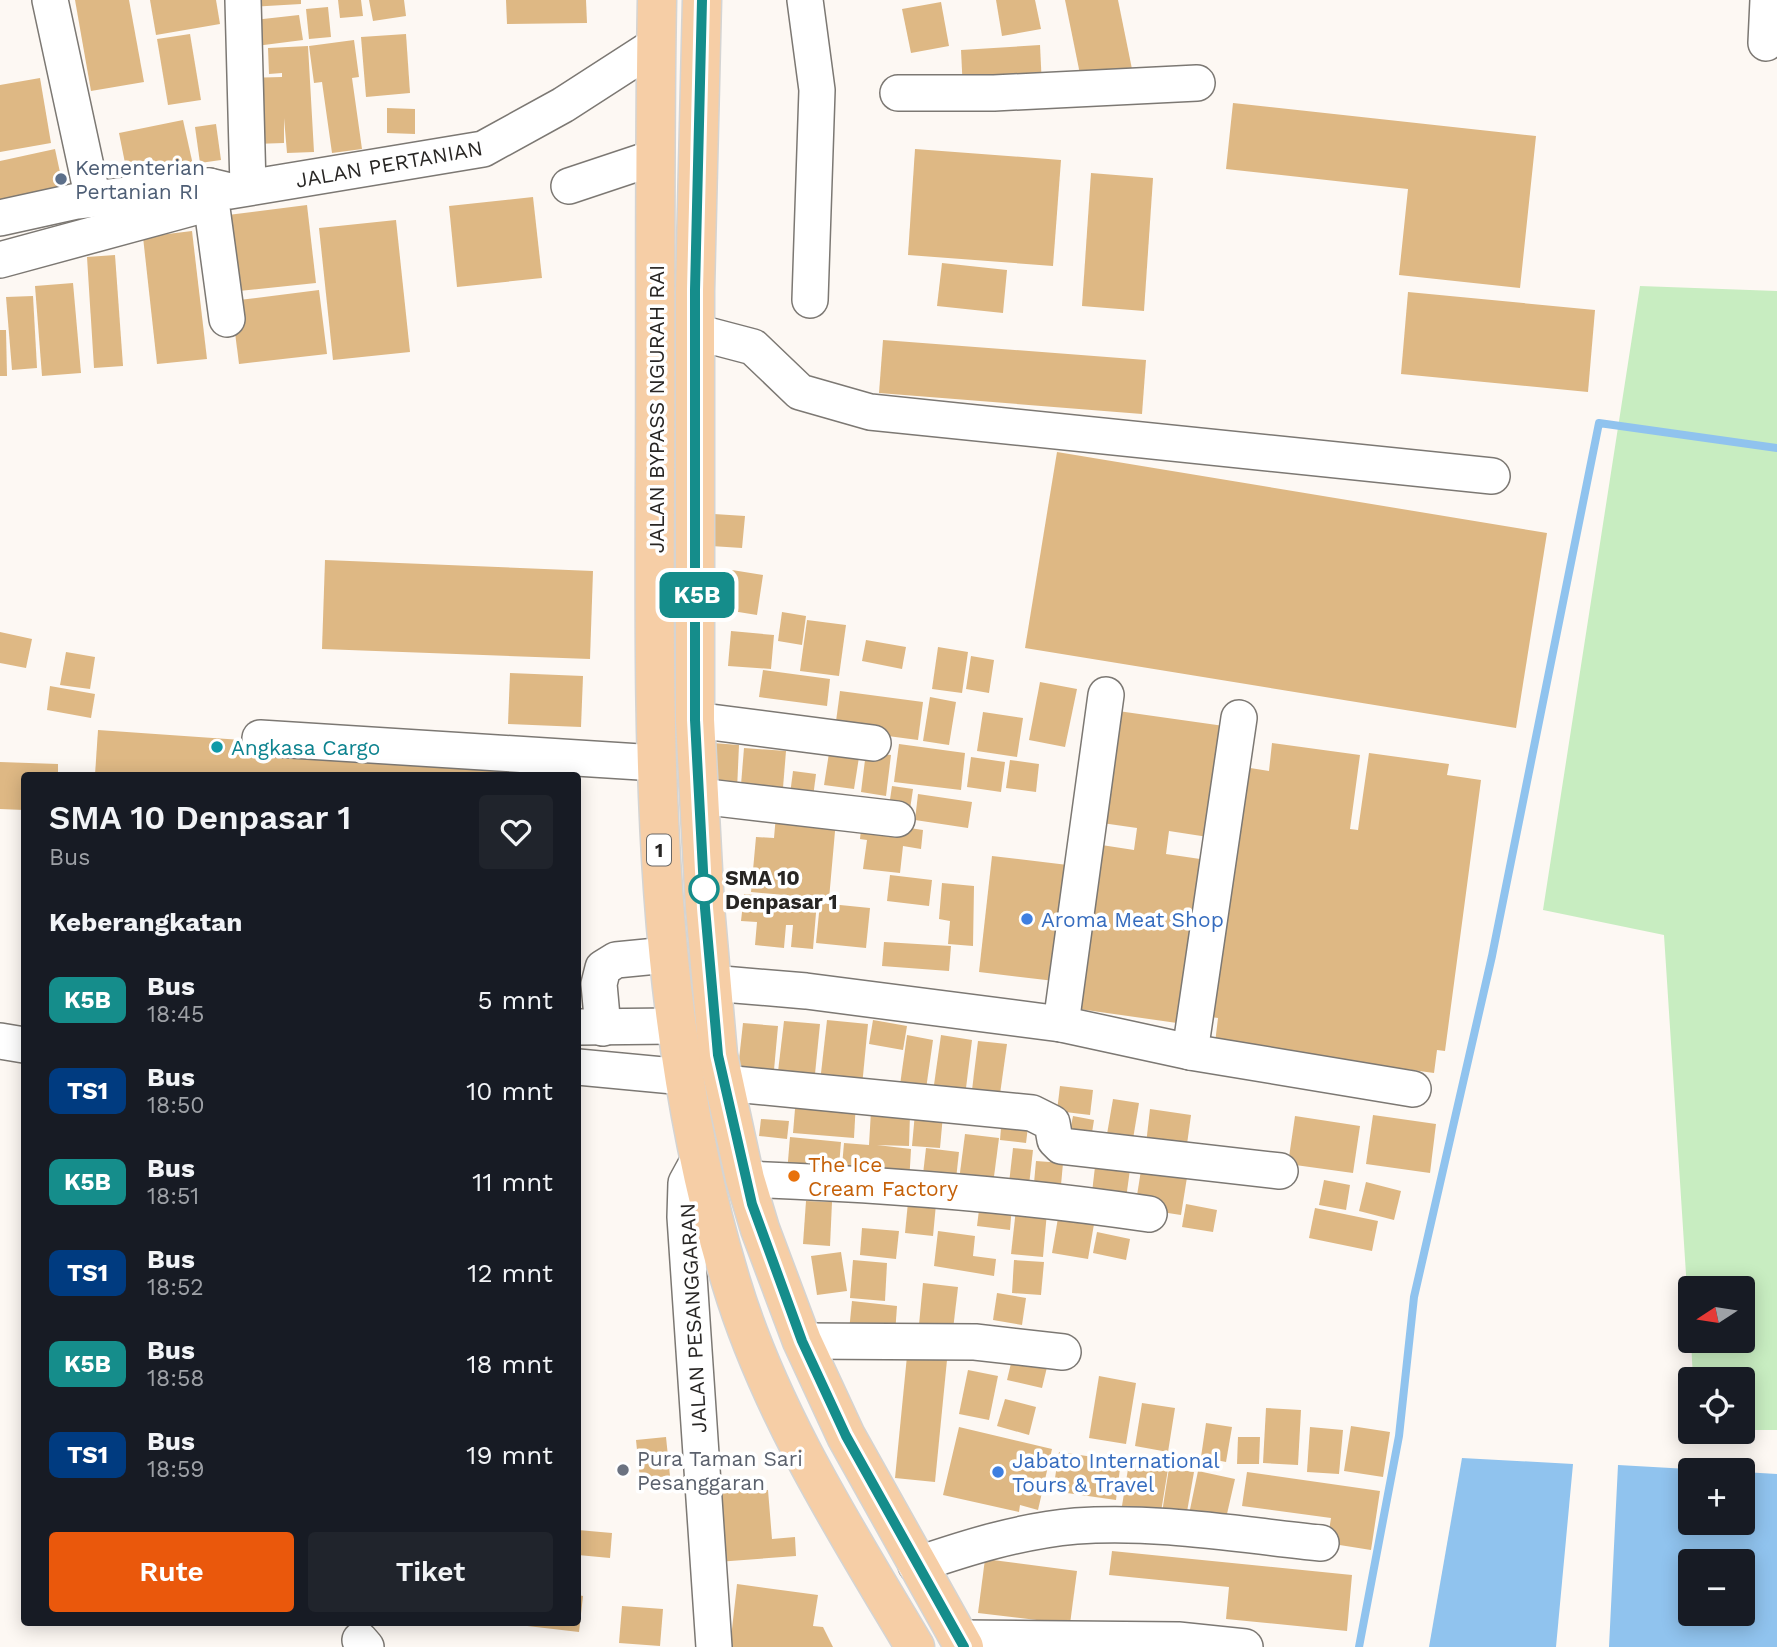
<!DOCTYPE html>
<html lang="id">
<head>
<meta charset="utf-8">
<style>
  body { margin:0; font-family:"Work Sans",sans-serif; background:#20242c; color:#f1f3f6; height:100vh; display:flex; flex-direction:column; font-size:26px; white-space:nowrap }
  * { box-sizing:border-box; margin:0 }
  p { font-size:23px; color:#9ea1a6 }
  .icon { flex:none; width:38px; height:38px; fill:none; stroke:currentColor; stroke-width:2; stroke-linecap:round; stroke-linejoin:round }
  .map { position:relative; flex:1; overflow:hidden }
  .sheet { position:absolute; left:21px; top:772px; width:560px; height:854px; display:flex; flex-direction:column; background:#171b24; border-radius:7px; box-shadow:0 4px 18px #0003 }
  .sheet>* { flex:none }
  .badge { padding:0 14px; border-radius:10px; font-size:24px; line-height:46px }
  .needle { width:46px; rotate:258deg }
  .tools { position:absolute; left:1678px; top:1276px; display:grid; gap:14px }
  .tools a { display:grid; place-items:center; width:77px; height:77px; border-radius:7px; background:#171b24; box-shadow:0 4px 18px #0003; font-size:35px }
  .map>.badge { position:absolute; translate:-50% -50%; box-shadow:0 0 0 4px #fff }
  h2 { padding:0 28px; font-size:26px; line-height:63px }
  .round { display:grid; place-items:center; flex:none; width:74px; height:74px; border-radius:7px; background:#20242c }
  .head { display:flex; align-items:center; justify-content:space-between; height:119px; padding:0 28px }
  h1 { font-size:33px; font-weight:600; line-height:52px }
  .action { display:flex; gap:14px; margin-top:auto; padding:14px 28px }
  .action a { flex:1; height:80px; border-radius:7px; background:#ea580c; color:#fff; font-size:28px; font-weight:600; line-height:80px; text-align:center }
  .action a+a { background:#20242c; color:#f1f3f6 }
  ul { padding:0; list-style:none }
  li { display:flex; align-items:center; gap:21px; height:91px; padding:0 28px }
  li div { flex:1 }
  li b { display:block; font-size:26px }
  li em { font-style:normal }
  li .badge { min-width:77px; font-weight:700; text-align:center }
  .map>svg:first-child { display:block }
  .green { fill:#c8edc1 }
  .water { fill:#90c3ee; fill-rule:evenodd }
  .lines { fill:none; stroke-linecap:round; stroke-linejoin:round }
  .stream { stroke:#90c3ee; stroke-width:8 }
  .building { fill:#deb884 }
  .minor-casing { stroke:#7c7873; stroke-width:38 }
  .highway-casing { stroke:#d4d4d3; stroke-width:41 }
  .minor { stroke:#fff; stroke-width:35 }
  .highway { stroke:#f6cea6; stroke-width:38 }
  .line-casing { stroke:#fff; stroke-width:16 }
  .line { stroke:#158d8b; stroke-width:10 }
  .service-dot { fill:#5c6f8a; stroke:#fff; stroke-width:2.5 }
  .culture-dot { fill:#0f9aa8; stroke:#fff; stroke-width:2.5 }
  .stop-dot { fill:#fff; stroke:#158d8b; stroke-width:3.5 }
  .shop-dot { fill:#3f7fe0; stroke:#fff; stroke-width:2.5 }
  .food-dot { fill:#e8710a; stroke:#fff; stroke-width:2.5 }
  .worship-dot { fill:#6b7280; stroke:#fff; stroke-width:2.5 }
  .labels { text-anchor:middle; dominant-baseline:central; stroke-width:7; stroke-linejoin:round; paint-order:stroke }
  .shield { fill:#fff; stroke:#686766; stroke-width:2 }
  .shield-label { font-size:19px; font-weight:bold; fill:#282624 }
  .street-label { font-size:21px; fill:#282624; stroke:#fff }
  .service-label { font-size:21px; fill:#4e5e75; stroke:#fff; text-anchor:start }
  .culture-label { font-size:21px; fill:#0d838f; stroke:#fff; text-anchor:start }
  .stop-label { font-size:21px; font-weight:bold; fill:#282624; stroke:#fff; text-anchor:start }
  .shop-label { font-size:21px; fill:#366cbe; stroke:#fff; text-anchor:start }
  .food-label { font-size:21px; fill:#c56008; stroke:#fff; text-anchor:start }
  .worship-label { font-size:21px; fill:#5b616d; stroke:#fff; text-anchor:start }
</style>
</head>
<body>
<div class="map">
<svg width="1777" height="1647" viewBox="0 0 1777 1647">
  <rect width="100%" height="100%" fill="#fdf8f3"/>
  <polygon class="green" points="1640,286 1777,291 1777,1430 1743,1430 1743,1379 1693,1379 1691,1341 1743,1340 1743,1288 1690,1288 1690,1336 1664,935 1543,910"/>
  <g class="water">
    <polygon points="1462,1458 1573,1464 1556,1647 1429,1647"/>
    <path d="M1618,1465L1706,1470H1690V1522H1743V1472L1777,1474V1647H1609ZM1690,1561H1743V1614H1690Z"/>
  </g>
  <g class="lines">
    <polyline class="stream" points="1359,1647 1399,1436 1414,1297 1492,956 1599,423 1777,448"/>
  </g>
  <g class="building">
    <polygon points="75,0 129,0 144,82 91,91"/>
    <polygon points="150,0 216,0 220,24 156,35"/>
    <polygon points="248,0 301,0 301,4 248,7"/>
    <polygon points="338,0 361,0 363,16 340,18"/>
    <polygon points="369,0 404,0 406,16 373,21"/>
    <polygon points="506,0 586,0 587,23 507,24"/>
    <polygon points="996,0 1035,0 1041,29 1002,36"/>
    <polygon points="1065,0 1118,0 1134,79 1083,89"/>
    <polygon points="941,2 949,46 911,53 902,9"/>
    <polygon points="328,7 331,37 309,39 306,9"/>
    <polygon points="299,15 303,40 256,46 253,20"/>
    <polygon points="190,34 201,100 168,105 157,39"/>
    <polygon points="406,34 410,93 366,97 361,37"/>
    <polygon points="354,40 359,77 352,78 362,149 332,153 322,82 314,83 309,46"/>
    <polygon points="1040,45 1042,87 963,91 961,50"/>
    <polygon points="308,46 314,152 287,153 284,118 284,143 251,144 249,78 282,77 282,73 269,74 268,48"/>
    <polygon points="40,78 51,143 0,152 0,85"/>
    <polygon points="1233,103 1536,136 1520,288 1399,275 1408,189 1226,169"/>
    <polygon points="387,108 415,109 415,134 387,133"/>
    <polygon points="183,120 193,165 128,178 119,133"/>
    <polygon points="216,124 221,160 200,163 195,127"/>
    <polygon points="55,149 64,191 0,205 0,161"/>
    <polygon points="915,149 1061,160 1053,266 908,255"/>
    <polygon points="1091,173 1153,178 1144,311 1082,306"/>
    <polygon points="533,197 542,278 457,287 449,206"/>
    <polygon points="307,205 316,283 229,292 220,216"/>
    <polygon points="396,220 410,352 333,360 319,228"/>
    <polygon points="192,231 207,359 157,364 143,237"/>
    <polygon points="115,255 123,366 94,368 87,257"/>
    <polygon points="942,263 1007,270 1003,313 937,306"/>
    <polygon points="73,283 81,373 42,376 35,286"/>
    <polygon points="319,290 327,354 239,364 231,301"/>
    <polygon points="1408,292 1595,310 1588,392 1401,374"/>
    <polygon points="33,296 37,368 12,370 6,297"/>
    <polygon points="0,330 6,330 7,376 0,376"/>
    <polygon points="883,340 1146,360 1142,414 879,393"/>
    <polygon points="1057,452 1547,533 1516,728 1025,648"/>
    <polygon points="714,514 745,516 742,548 711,546"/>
    <polygon points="325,560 593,571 590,659 322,649"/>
    <polygon points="732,570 763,575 757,615 726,610"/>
    <polygon points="782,612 806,616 802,645 778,641"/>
    <polygon points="807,620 846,625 839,676 800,671"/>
    <polygon points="731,631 774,635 771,669 728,666"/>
    <polygon points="0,632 32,639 26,668 0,663"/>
    <polygon points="866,640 906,647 902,669 862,661"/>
    <polygon points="938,647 968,652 962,693 932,689"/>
    <polygon points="66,652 95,657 90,689 60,685"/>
    <polygon points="971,656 994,660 989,693 966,689"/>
    <polygon points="763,670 830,679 827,706 759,697"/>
    <polygon points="510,673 583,676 581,727 508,724"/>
    <polygon points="1040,682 1077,689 1065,747 1029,740"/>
    <polygon points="50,686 95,694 91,718 47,710"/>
    <polygon points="840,691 923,702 918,740 835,729"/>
    <polygon points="930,697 956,702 949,745 923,741"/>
    <polygon points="1111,710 1224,726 1208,837 1169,831 1166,854 1207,860 1184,1024 1072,1008 1095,844 1134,850 1137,828 1095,822"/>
    <polygon points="983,712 1023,718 1017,757 977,751"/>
    <polygon points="98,730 575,763 574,775 95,775"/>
    <polygon points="713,743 739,745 737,790 710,788"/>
    <polygon points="1272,743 1360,755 1350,829 1358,830 1369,753 1449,764 1447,775 1481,780 1445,1051 1437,1050 1434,1073 1215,1043 1218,1018 1211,1017 1244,767 1269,771"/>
    <polygon points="899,744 965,753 961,790 894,782"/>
    <polygon points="744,748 786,751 782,800 740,797"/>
    <polygon points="866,752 891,755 886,796 861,792"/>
    <polygon points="829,753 859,757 854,789 824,785"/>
    <polygon points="971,757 1005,762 1001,792 967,787"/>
    <polygon points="1010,760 1039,764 1036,792 1006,788"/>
    <polygon points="0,762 58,764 58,775 24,775 24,810 0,809"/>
    <polygon points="793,771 816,774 812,805 789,802"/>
    <polygon points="892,786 913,789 909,816 888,813"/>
    <polygon points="918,794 972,802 968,828 915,820"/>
    <polygon points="776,815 836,820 829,899 751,892 756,837 774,838"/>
    <polygon points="862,821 923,830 921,849 903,846 900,873 863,869 867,840 860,839"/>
    <polygon points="992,856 1076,866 1063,982 979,972"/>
    <polygon points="890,875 932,880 929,906 887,901"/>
    <polygon points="942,883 974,886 973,946 948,944 950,921 939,919"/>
    <polygon points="744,894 817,901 813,949 791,947 793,925 786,925 784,948 755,945 757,922 741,921"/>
    <polygon points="820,903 870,908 866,948 816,943"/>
    <polygon points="884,942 951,946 949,971 882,966"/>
    <polygon points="827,1020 868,1024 862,1086 820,1082"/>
    <polygon points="873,1020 907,1026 903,1050 869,1044"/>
    <polygon points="784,1021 820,1024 814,1084 777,1080"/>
    <polygon points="743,1023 778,1026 773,1081 737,1078"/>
    <polygon points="907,1035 933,1040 925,1096 899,1092"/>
    <polygon points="941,1035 972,1040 965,1096 933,1092"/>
    <polygon points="978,1041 1007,1044 1000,1094 972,1090"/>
    <polygon points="1060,1086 1093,1090 1090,1115 1057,1111"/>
    <polygon points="796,1097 856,1101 854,1138 793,1133"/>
    <polygon points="1113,1099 1139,1103 1131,1151 1105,1146"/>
    <polygon points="1150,1109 1191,1115 1185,1159 1145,1153"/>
    <polygon points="871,1111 910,1114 909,1146 877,1145 911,1149 909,1184 841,1178 844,1143 869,1145"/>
    <polygon points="915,1113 943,1115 940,1148 912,1146"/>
    <polygon points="1373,1115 1436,1124 1430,1173 1366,1164"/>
    <polygon points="1002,1116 1029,1119 1026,1143 1000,1140"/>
    <polygon points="1073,1116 1094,1120 1090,1145 1068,1141"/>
    <polygon points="1295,1116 1360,1126 1353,1173 1288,1164"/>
    <polygon points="761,1119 789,1121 787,1139 759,1136"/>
    <polygon points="965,1134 999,1138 992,1192 958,1188"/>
    <polygon points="790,1137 841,1142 838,1178 787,1173"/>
    <polygon points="926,1148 959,1152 955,1188 922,1183"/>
    <polygon points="1013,1148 1033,1150 1028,1194 1008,1192"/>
    <polygon points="1096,1158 1131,1162 1125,1206 1091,1201"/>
    <polygon points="1036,1161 1063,1163 1060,1196 1033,1194"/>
    <polygon points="1142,1164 1188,1171 1181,1215 1135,1208"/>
    <polygon points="1324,1180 1350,1185 1346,1210 1319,1205"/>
    <polygon points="1366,1182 1401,1191 1394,1220 1359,1211"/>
    <polygon points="806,1201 832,1202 830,1246 803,1244"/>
    <polygon points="908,1202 936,1204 933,1236 905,1233"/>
    <polygon points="980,1202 1012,1205 1010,1230 977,1226"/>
    <polygon points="1186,1204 1217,1210 1213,1232 1182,1227"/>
    <polygon points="1315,1208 1378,1221 1372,1251 1309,1238"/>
    <polygon points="1016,1209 1047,1212 1043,1257 1011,1254"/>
    <polygon points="1058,1218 1094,1224 1088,1259 1052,1253"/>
    <polygon points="862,1228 899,1231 896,1259 860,1255"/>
    <polygon points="938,1231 975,1236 973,1256 996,1259 994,1276 934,1266"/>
    <polygon points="1097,1232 1130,1239 1126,1260 1093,1253"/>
    <polygon points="841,1252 847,1291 817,1295 811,1256"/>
    <polygon points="853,1260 887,1263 885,1301 850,1298"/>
    <polygon points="1014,1260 1044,1262 1041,1295 1012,1293"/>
    <polygon points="923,1283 958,1287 952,1338 918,1335"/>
    <polygon points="997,1293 1026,1298 1022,1325 993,1320"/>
    <polygon points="852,1301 897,1306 895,1334 849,1331"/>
    <polygon points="1013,1355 1048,1363 1042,1388 1007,1380"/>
    <polygon points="907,1356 947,1360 935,1482 895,1478"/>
    <polygon points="968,1370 998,1376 989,1420 959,1414"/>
    <polygon points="1099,1376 1136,1383 1126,1444 1089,1438"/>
    <polygon points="1005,1399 1036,1407 1029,1435 997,1426"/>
    <polygon points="1142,1403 1175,1408 1168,1452 1135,1446"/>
    <polygon points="1266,1408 1301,1410 1298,1465 1263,1463"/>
    <polygon points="1206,1423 1232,1427 1226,1462 1201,1457"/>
    <polygon points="1351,1426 1390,1432 1383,1477 1344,1471"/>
    <polygon points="959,1427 1052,1449 1038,1510 1020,1505 1019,1512 943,1495"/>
    <polygon points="1310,1427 1343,1430 1339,1474 1307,1472"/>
    <polygon points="666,1437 670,1476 640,1479 636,1440"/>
    <polygon points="1238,1437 1260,1437 1259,1464 1237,1464"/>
    <polygon points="1059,1452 1121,1461 1116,1500 1053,1491"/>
    <polygon points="1129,1463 1168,1469 1159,1524 1120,1518"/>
    <polygon points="1169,1468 1194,1472 1185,1523 1161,1519"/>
    <polygon points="1198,1471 1235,1479 1224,1527 1188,1519"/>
    <polygon points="1247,1472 1380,1491 1371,1550 1327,1543 1331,1518 1242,1506"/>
    <polygon points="749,1476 750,1491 768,1490 772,1539 795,1537 796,1556 717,1562 710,1479"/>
    <polygon points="578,1530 612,1533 610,1558 578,1555"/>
    <polygon points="1112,1551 1352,1575 1347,1631 1226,1619 1229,1587 1109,1575"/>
    <polygon points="985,1559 1077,1571 1070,1624 978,1613"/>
    <polygon points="737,1584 818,1595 813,1626 823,1627 833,1647 730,1647"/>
    <polygon points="578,1595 583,1596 579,1632 510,1624 578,1622"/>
    <polygon points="622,1606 663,1609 660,1646 619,1643"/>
  </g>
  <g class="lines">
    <g class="minor-casing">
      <g id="minor">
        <polyline points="50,0 93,199"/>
        <polyline points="243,0 248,187"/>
        <polyline points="805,0 817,90 810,300"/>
        <polyline points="1766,43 1768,0"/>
        <polyline points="898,93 994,93 1197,83"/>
        <polyline points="209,186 227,319"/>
        <polyline points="569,186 656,157"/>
        <polyline points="0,218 77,201 136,194 209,186 230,191 483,149 563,105 656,45"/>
        <polyline points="0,260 206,204"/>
        <polyline points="696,332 753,347 800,392 870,412 1492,476"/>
        <polyline points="695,720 873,743"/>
        <polyline points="260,738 656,763"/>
        <polyline points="699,796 897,819"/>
        <polyline points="711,983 806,991 1061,1024 1190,1052 1413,1089"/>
        <polyline points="1061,1024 1106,695"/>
        <polyline points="578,1027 674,1026"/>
        <polyline points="603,1028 599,984 603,968 616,960 667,955"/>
        <polyline points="0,1041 24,1045"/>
        <polyline points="1190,1052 1239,718"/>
        <polyline points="578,1067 684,1077"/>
        <polyline points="724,1083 1032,1113 1052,1123 1055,1140 1061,1146 1280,1171"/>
        <polyline points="698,1161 686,1183 685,1217 714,1647"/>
        <path d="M745,1179C881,1184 1015,1194 1149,1214"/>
        <polyline points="802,1341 975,1342 1063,1352"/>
        <path d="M916,1565C969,1547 1020,1531 1076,1526C1157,1520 1241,1535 1321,1543"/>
        <polyline points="959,1638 1178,1640 1245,1647"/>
        <polyline points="360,1640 366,1647"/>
      </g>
    </g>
    <g class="highway-casing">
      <g id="highway">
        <path d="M657,0C654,159 656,319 655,478C654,751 651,1019 731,1282C770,1412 846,1531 915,1647"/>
        <polyline points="702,0 695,291 695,720 705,907 718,1055 745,1179 760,1229 802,1341 846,1436 964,1647"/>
      </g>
    </g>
    <use href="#minor" class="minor"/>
    <use href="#highway" class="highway"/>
  </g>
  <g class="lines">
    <g class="line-casing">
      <polyline id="line" points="702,0 695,290 695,720 705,908 718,1055 752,1204 802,1341 846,1436 964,1647"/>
    </g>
    <use href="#line" class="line"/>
  </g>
  <circle class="service-dot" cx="61" cy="179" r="7"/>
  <circle class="culture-dot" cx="217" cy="747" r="7"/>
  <circle class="stop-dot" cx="704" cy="889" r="14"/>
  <g class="shop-dot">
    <circle cx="1027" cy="919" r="7"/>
    <circle cx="998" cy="1472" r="7"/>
  </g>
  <circle class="food-dot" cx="794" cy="1176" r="7"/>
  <circle class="worship-dot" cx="623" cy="1470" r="7"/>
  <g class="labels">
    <rect class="shield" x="647" y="834.5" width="24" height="31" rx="5"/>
    <g class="shield-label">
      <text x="659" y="850">1</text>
    </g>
    <g class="street-label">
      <text transform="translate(389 164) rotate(-10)">JALAN PERTANIAN</text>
      <text transform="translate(656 409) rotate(-90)">JALAN BYPASS NGURAH RAI</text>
      <text transform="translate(693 1318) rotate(-93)">JALAN PESANGGARAN</text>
    </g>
    <g class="service-label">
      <text x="75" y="167">Kementerian<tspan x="75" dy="24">Pertanian RI</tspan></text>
    </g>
    <g class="culture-label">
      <text x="231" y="747">Angkasa Cargo</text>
    </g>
    <g class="stop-label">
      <text x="725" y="877">SMA 10<tspan x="725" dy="24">Denpasar 1</tspan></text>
    </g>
    <g class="shop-label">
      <text x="1041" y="919">Aroma Meat Shop</text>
      <text x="1012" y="1460">Jabato International<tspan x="1012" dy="24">Tours &amp; Travel</tspan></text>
    </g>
    <g class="food-label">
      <text x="808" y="1164">The Ice<tspan x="808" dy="24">Cream Factory</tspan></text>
    </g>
    <g class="worship-label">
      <text x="637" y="1458">Pura Taman Sari<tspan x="637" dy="24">Pesanggaran</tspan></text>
    </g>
  </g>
</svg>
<div class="tools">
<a><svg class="needle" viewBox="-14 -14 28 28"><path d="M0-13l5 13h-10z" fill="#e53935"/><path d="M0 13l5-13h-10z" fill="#9ea1a6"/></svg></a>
<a><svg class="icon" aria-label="locate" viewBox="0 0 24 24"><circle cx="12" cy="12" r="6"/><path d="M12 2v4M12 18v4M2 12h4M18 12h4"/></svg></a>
<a>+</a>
<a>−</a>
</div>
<b class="badge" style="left:697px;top:595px;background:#158d8b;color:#fff">K5B</b>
<section class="sheet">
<div class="head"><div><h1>SMA 10 Denpasar 1</h1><p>Bus</p></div><a class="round"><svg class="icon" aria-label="heart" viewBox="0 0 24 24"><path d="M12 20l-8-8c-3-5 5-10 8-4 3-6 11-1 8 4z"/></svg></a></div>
<h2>Keberangkatan</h2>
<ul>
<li><span class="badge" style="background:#158d8b;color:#fff">K5B</span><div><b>Bus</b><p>18:45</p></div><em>5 mnt</em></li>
<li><span class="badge" style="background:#003b80;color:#fff">TS1</span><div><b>Bus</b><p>18:50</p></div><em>10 mnt</em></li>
<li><span class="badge" style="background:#158d8b;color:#fff">K5B</span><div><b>Bus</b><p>18:51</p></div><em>11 mnt</em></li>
<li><span class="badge" style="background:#003b80;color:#fff">TS1</span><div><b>Bus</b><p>18:52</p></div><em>12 mnt</em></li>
<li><span class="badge" style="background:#158d8b;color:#fff">K5B</span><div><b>Bus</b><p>18:58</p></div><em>18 mnt</em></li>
<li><span class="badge" style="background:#003b80;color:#fff">TS1</span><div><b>Bus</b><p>18:59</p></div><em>19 mnt</em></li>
</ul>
<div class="action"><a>Rute</a><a>Tiket</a></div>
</section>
</div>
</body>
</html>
